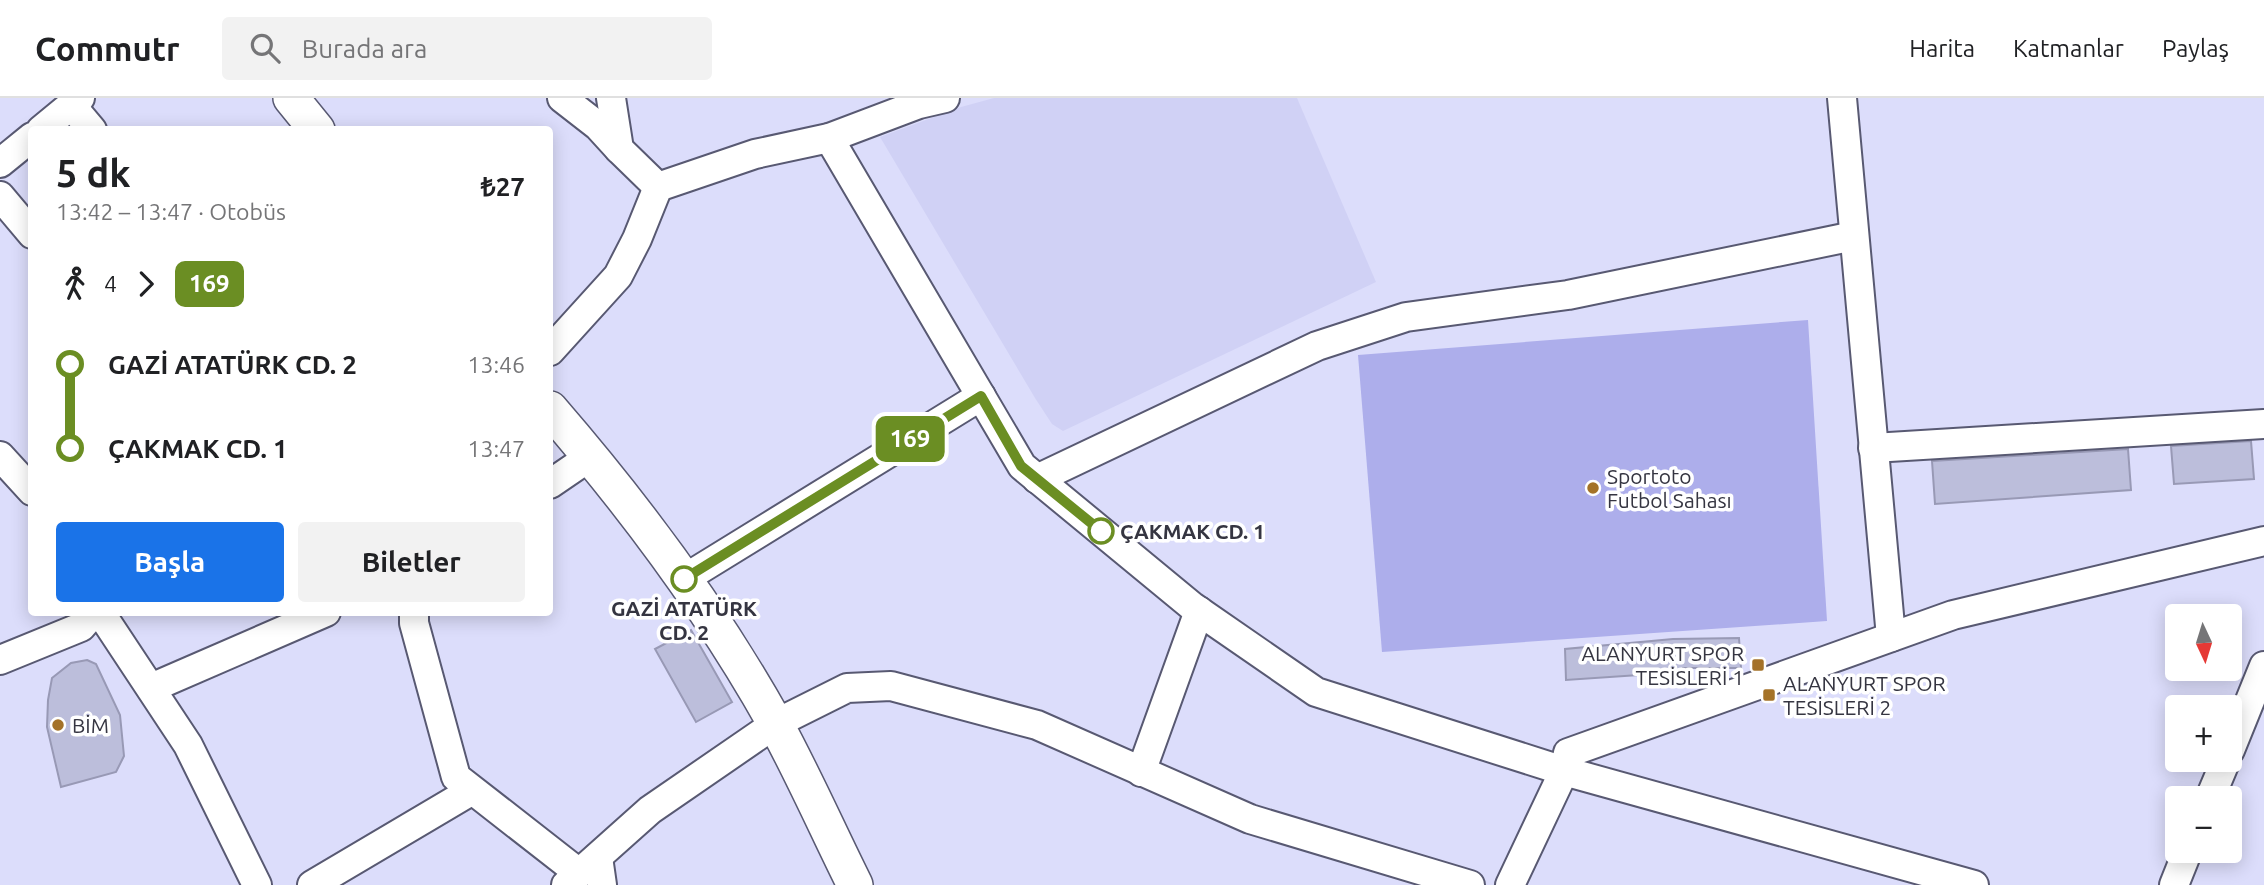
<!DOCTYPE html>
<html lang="tr">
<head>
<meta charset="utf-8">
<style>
  body { margin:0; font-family:Ubuntu,sans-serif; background:#f2f2f2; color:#202124; height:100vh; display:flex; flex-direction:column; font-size:26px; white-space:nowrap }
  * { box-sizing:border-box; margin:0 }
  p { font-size:23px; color:#757577 }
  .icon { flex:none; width:38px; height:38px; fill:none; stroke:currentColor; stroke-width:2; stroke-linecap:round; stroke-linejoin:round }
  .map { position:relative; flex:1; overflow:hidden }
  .details { position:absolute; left:28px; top:28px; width:525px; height:490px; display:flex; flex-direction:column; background:#fff; border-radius:7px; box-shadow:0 4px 18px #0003 }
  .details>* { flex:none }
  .badge { padding:0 14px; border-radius:10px; font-size:24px; line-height:46px }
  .needle { width:46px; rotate:176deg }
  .controls { position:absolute; left:2165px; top:506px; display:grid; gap:14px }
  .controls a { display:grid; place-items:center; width:77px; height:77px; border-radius:7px; background:#fff; box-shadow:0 4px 18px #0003; font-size:35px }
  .map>.badge { position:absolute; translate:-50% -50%; box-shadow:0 0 0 4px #fff }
  .legs { display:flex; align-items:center; gap:10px; height:77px; padding:0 28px; font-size:23px }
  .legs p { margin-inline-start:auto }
  .headline { display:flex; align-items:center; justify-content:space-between; height:119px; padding:0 28px }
  h1 { font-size:38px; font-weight:600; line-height:52px }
  .action { display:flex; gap:14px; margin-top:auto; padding:14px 28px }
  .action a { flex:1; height:80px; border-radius:7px; background:#1a73e8; color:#fff; font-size:28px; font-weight:600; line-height:80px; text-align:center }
  .action a+a { background:#f2f2f2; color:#202124 }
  ul { padding:0 28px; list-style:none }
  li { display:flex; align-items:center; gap:24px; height:84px; font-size:26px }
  li i { display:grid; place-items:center; width:10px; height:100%; margin:0 9px; background:currentColor }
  li i::after { content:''; width:18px; height:18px; margin:-9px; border:5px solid; border-radius:50%; background:#fff }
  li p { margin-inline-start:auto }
  li:first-child i { background:linear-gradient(#0000 50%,currentColor 0) }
  li:last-child i { background:linear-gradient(currentColor 50%,#0000 0) }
  header { display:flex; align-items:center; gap:42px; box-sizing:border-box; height:98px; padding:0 35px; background:#fff; border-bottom:2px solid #e0e0e0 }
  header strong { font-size:33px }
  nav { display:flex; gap:38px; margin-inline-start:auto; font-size:24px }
  .search { width:490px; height:63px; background:#f2f2f2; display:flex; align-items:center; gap:18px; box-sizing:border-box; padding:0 24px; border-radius:7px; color:#757577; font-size:26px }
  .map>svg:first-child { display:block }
  .built { fill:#d0d1f5 }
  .green { fill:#adaeeb }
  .building { fill:#bcbedb; stroke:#9899b5; stroke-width:2 }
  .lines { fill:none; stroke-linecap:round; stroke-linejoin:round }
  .minor-casing { stroke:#585972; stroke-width:32 }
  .tertiary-casing { stroke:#585972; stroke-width:38 }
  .minor { stroke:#fff; stroke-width:28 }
  .tertiary { stroke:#fff; stroke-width:35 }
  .line-1-casing { stroke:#fff; stroke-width:16 }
  .line-1 { stroke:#6b8e23; stroke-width:10 }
  .poi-dot { fill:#a47228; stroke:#fff; stroke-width:2.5 }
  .stop-1-dot { fill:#fff; stroke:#6b8e23; stroke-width:3.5 }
  .labels { text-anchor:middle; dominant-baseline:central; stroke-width:7; stroke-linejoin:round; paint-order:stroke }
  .poi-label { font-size:21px; fill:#353541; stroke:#fff; text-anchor:start }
  .stop-label { font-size:21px; font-weight:bold; fill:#353541; stroke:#fff; text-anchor:start }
</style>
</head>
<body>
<header>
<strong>Commutr</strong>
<div class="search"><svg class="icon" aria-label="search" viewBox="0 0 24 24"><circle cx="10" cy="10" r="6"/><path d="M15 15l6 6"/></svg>Burada ara</div>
<nav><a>Harita</a><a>Katmanlar</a><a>Paylaş</a></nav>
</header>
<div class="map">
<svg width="2264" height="787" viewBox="0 0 2264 787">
  <rect width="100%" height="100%" fill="#dcddfb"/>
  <polygon class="built" points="994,0 1297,0 1376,184 1063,333 1052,326 1035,300 880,39 961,9"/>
  <polygon class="green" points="1808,222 1827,523 1382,554 1358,257"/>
  <g class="building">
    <polygon points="2251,343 2254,381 2174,386 2171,348"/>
    <polygon points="2128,351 2131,392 1935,406 1932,363"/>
    <polygon points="691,532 732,604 696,624 655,551"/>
    <polygon points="1739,540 1741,570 1683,570 1683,574 1566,582 1565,551 1673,541"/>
    <polygon points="87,562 96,566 120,617 124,658 116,674 61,689 47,629 48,602 52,580 71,565"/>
  </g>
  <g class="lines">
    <g class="minor-casing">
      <g id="minor">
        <polyline points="562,0 598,28 619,51"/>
        <polyline points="611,0 619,51 658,89"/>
        <polyline points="1842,0 1891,539"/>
        <polyline points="71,7 92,32"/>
        <polyline points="41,32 80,0"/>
        <polyline points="829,40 1022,368 1193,509 1316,594 1564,673 1974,787"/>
        <polyline points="0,65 32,39"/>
        <polyline points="0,98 32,136"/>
        <polyline points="550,253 618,178 637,141 658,89 755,56 829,40 919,6 945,0"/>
        <polyline points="1873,350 2264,326"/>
        <polyline points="0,358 32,393"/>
        <polyline points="1037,381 1317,248 1406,219 1568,197 1854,138"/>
        <polyline points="550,386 591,358"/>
        <polyline points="684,481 981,298"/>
        <polyline points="100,514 188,647 257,787"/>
        <polyline points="414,514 414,525 456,679 579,775"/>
        <polyline points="0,562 81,529 94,514"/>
        <polyline points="151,590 326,514"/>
        <polyline points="2230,652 2264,568"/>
        <polyline points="1141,674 1199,513"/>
        <polyline points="2210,700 2226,662"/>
        <polyline points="598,759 602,787"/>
        <polyline points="312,787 471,693"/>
        <polyline points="566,787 650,712 775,626 847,590 891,588 1037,627 1250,721 1470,787"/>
        <polyline points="1510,787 1564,673 1568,655 1953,517 2264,443"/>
        <polyline points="2174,787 2188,752"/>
      </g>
    </g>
    <g class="tertiary-casing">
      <g id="tertiary">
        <polyline points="291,0 317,32"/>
        <path d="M550,311C634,408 712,512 775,625C804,678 828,733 855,787"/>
      </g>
    </g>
    <use href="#minor" class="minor"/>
    <use href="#tertiary" class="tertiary"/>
  </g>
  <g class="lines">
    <g class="line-1-casing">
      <polyline id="line-1" points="684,481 981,298 1021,368 1101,433"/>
    </g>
    <use href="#line-1" class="line-1"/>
  </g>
  <g class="poi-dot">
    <circle cx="1593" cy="390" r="7"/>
    <rect x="1751" y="560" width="14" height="14" rx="3.5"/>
    <rect x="1762" y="590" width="14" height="14" rx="3.5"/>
    <circle cx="58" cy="627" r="7"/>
  </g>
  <g class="stop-1-dot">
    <circle cx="1101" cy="433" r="12"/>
    <circle cx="684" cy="481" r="12"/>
  </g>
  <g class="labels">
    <g class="poi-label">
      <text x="1607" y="378">Sportoto<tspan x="1607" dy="24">Futbol Sahası</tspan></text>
      <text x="1744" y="555" text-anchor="end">ALANYURT SPOR<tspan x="1744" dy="24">TESİSLERİ 1</tspan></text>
      <text x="1783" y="585">ALANYURT SPOR<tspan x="1783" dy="24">TESİSLERİ 2</tspan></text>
      <text x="72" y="627">BİM</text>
    </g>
    <g class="stop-label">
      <text x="1120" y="433">ÇAKMAK CD. 1</text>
      <text x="684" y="510" text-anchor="middle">GAZİ ATATÜRK<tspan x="684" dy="24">CD. 2</tspan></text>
    </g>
  </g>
</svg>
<div class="controls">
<a><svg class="needle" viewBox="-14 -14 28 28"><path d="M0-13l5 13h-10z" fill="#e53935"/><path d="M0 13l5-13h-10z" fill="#757577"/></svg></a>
<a>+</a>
<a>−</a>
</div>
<b class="badge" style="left:910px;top:341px;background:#6b8e23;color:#fff">169</b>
<section class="details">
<div class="headline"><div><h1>5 dk</h1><p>13:42 – 13:47 · Otobüs</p></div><b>₺27</b></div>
<div class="legs"><svg class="icon" aria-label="walk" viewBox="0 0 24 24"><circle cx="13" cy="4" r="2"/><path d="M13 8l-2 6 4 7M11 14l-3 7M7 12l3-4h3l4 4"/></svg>4<svg class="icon" aria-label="forward" viewBox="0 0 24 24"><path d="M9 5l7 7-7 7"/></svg><b class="badge" style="background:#6b8e23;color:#fff">169</b></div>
<ul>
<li><i style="color:#6b8e23"></i><b>GAZİ ATATÜRK CD. 2</b><p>13:46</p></li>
<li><i style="color:#6b8e23"></i><b>ÇAKMAK CD. 1</b><p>13:47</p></li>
</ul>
<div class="action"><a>Başla</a><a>Biletler</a></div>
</section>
</div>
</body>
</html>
